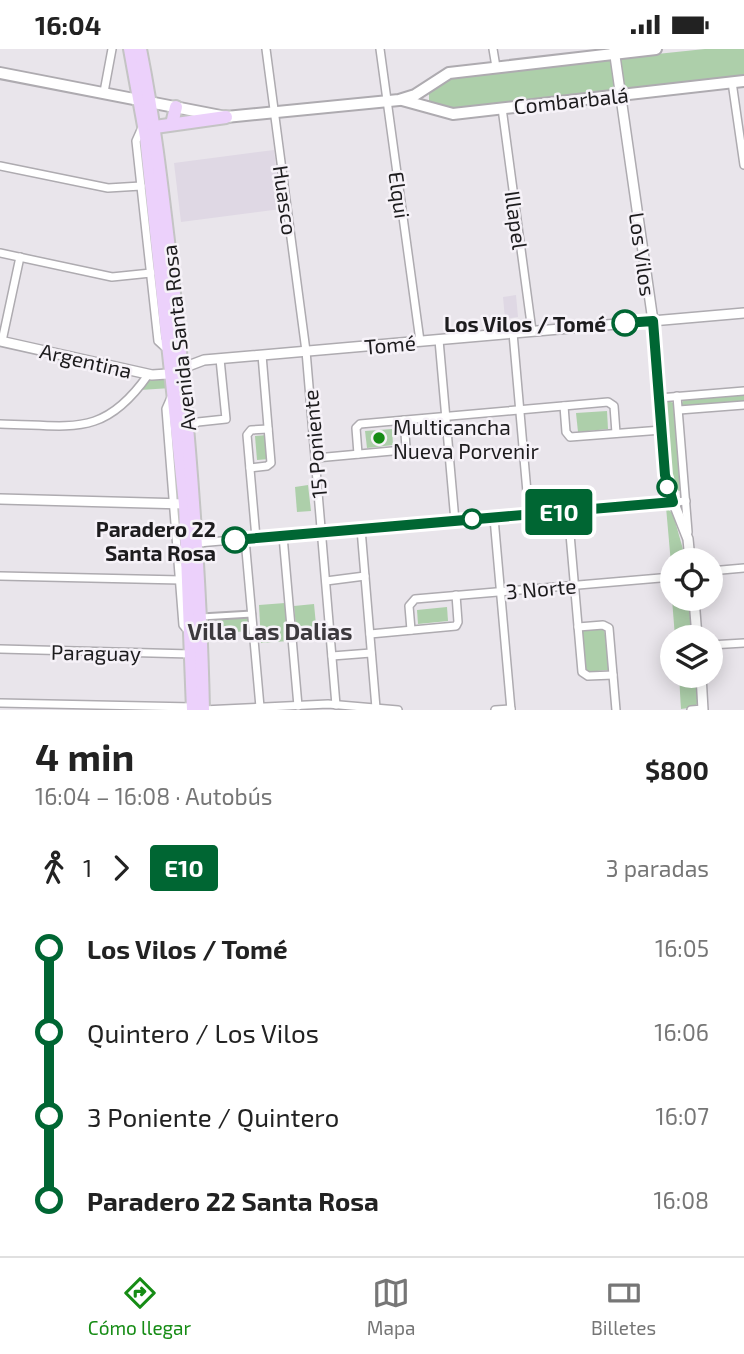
<!DOCTYPE html>
<html lang="es">
<head>
<meta charset="utf-8">
<style>
  body { margin:0; font-family:"Exo 2",sans-serif; background:#f2f2f2; color:#222; height:100vh; display:flex; flex-direction:column; font-size:26px; white-space:nowrap }
  * { box-sizing:border-box; margin:0 }
  p { font-size:23px; color:#767676 }
  .icon { flex:none; width:38px; height:38px; fill:none; stroke:currentColor; stroke-width:2; stroke-linecap:round; stroke-linejoin:round }
  .map { position:relative; height:661px; overflow:hidden }
  .side { display:flex; flex-direction:column; background:#fff; flex:1 }
  .side>* { flex:none }
  .badge { padding:0 14px; border-radius:5px; font-size:24px; line-height:46px }
  .buttons { position:absolute; left:660px; top:499px; display:grid; gap:14px }
  .buttons a { display:grid; place-items:center; width:63px; height:63px; border-radius:50%; background:#fff; box-shadow:0 4px 18px #0003; font-size:35px }
  .map>.badge { position:absolute; translate:-50% -50%; box-shadow:0 0 0 4px #fff }
  .legs { display:flex; align-items:center; gap:10px; height:77px; padding:0 35px; font-size:23px }
  .legs p { margin-inline-start:auto }
  .headline { display:flex; align-items:center; justify-content:space-between; height:119px; padding:0 35px }
  h1 { font-size:38px; font-weight:700; line-height:52px }
  ul { padding:0 35px; list-style:none }
  li { display:flex; align-items:center; gap:24px; height:84px; font-size:26px }
  li i { display:grid; place-items:center; width:10px; height:100%; margin:0 9px; background:currentColor }
  li i::after { content:''; width:18px; height:18px; margin:-9px; border:5px solid; border-radius:50%; background:#fff }
  li p { margin-inline-start:auto }
  li:first-child i { background:linear-gradient(#0000 50%,currentColor 0) }
  li:last-child i { background:linear-gradient(currentColor 50%,#0000 0) }
  .status { display:flex; justify-content:space-between; align-items:center; height:49px; padding:0 35px; background:#fff; direction:ltr }
  .status svg { height:19px; fill:currentColor }
  .tab-bar { display:flex; justify-content:space-around; align-items:center; height:98px; border-top:2px solid #e0e0e0; background:#fff; font-size:19px; color:#767676 }
  .tab-bar a { display:grid; justify-items:center; gap:4px }
  .tab-bar .active { color:#168c15 }
  .map>svg:first-child { display:block }
  .built { fill:#dfd8e4 }
  .green { fill:#adcfaa }
  .lines { fill:none; stroke-linecap:round; stroke-linejoin:round }
  .pedestrian-casing { stroke:#aeabb0; stroke-width:9 }
  .minor-casing { stroke:#aeabb0; stroke-width:10 }
  .tertiary-casing { stroke:#aeabb0; stroke-width:12 }
  .secondary-casing { stroke:#aeabb0; stroke-width:14 }
  .primary-casing { stroke:#c4c4c4; stroke-width:16 }
  .pedestrian { stroke:#fff; stroke-width:5 }
  .minor { stroke:#fff; stroke-width:7 }
  .tertiary { stroke:#fff; stroke-width:9 }
  .secondary { stroke:#fff; stroke-width:10 }
  .primary { stroke:#ecd1fb; stroke-width:12 }
  .line-1-casing { stroke:#fff; stroke-width:16 }
  .line-1 { stroke:#063; stroke-width:10 }
  .stop-1-dot { fill:#fff; stroke:#063; stroke-width:3.5 }
  .poi-dot { fill:#168c15; stroke:#f6f2f8; stroke-width:2.5 }
  .labels { text-anchor:middle; dominant-baseline:central; stroke-width:5; stroke-linejoin:round; paint-order:stroke }
  .street-label { font-size:21px; fill:#1d1c1e; stroke:#f6f2f8 }
  .stop-label { font-size:21px; font-weight:bold; fill:#1d1c1e; stroke:#f6f2f8; text-anchor:end }
  .poi-label { font-size:21px; fill:#1d1c1e; stroke:#f6f2f8; text-anchor:start }
  .neighbourhood-label { font-size:23px; font-weight:bold; fill:#3d3a3e; stroke:#f6f2f8 }
</style>
</head>
<body>
<div class="status"><b>16:04</b><svg viewBox="0 0 49 12"><path d="M0 12V9h3v3zM5 12V6h3v6zM10 12V3h3v9zM15 12V0h3v12zM26 1h20v11H26zM47 4h2v5h-2z"/></svg></div>
<div class="map">
<svg width="744" height="661" viewBox="0 0 744 661">
  <rect width="100%" height="100%" fill="#e9e5eb"/>
  <g class="built">
    <polygon points="274,101 281,160 181,173 174,114"/>
    <polygon points="516,246 518,268 505,270 503,248"/>
  </g>
  <g class="green">
    <polygon points="705,0 744,0 744,26 451,61 429,52 429,41 446,27"/>
    <polygon points="170,330 171,339 140,341 149,331"/>
    <polygon points="744,346 744,354 681,358 683,351"/>
    <polygon points="668,352 674,354 680,442 671,440 663,356"/>
    <polygon points="607,362 608,380 578,383 576,364"/>
    <polygon points="392,380 393,396 367,399 365,382"/>
    <polygon points="267,386 269,410 257,411 255,387"/>
    <polygon points="308,436 311,462 297,463 295,438"/>
    <polygon points="666,458 673,465 686,511 672,511 672,526"/>
    <polygon points="672,550 689,550 693,588 675,588"/>
    <polygon points="285,554 288,592 261,594 259,556"/>
    <polygon points="314,555 317,587 297,589 294,557"/>
    <polygon points="447,558 448,572 418,575 417,561"/>
    <polygon points="250,567 251,582 217,584 216,569"/>
    <polygon points="604,578 609,621 585,623 581,584 584,580"/>
    <polygon points="679,627 696,627 698,653 695,658 681,660"/>
  </g>
  <g class="lines">
    <g class="pedestrian-casing">
      <polyline id="pedestrian" points="201,568 252,565"/>
    </g>
    <g class="minor-casing">
      <g id="minor">
        <polyline points="266,0 306,302 336,656"/>
        <polyline points="380,0 420,292"/>
        <polyline points="493,0 496,18"/>
        <polyline points="732,33 744,116"/>
        <polyline points="104,43 112,0"/>
        <polyline points="502,59 532,282"/>
        <polyline points="144,74 136,92 158,292 169,302"/>
        <polyline points="0,117 108,139 141,137"/>
        <polyline points="0,204 112,228 151,224"/>
        <polyline points="513,284 529,466"/>
        <polyline points="439,291 455,472"/>
        <polyline points="2,292 20,208"/>
        <polyline points="173,344 166,360 183,576 188,582"/>
        <polyline points="677,347 688,483"/>
        <polyline points="659,349 744,342"/>
        <polyline points="564,357 566,383 570,388 662,381"/>
        <polyline points="679,361 744,356"/>
        <path d="M0,375C71,376 103,390 148,326"/>
        <polyline points="188,379 198,373 226,370 220,310"/>
        <polyline points="358,405 356,379 360,375 608,353 614,357 616,384"/>
        <polyline points="316,409 403,401 406,398 404,371"/>
        <polyline points="250,419 267,417 271,414 262,306"/>
        <polyline points="568,462 582,623 588,627 613,626"/>
        <polyline points="494,469 511,661"/>
        <polyline points="361,480 376,659"/>
        <polyline points="283,487 298,657"/>
        <polyline points="256,489 247,386 251,381 268,380"/>
        <polyline points="245,490 260,658"/>
        <polyline points="198,494 686,452"/>
        <polyline points="710,522 744,519"/>
        <polyline points="0,527 181,531"/>
        <polyline points="326,532 365,527"/>
        <polyline points="578,578 603,576 609,579 616,661"/>
        <polyline points="411,581 409,557 415,550 672,528"/>
        <polyline points="370,585 456,577 458,573 456,546"/>
        <polyline points="710,596 744,594"/>
        <polyline points="0,600 191,605"/>
        <polyline points="332,607 371,604"/>
        <polyline points="0,654 193,658"/>
        <polyline points="203,661 328,655 398,661"/>
        <polyline points="495,661 511,660"/>
        <polyline points="691,661 703,660"/>
      </g>
    </g>
    <g class="tertiary-casing">
      <g id="tertiary">
        <polyline points="614,0 653,272 667,437 688,490 690,511"/>
        <polyline points="0,292 152,326 167,325 204,311 744,264"/>
        <polyline points="0,450 185,455"/>
        <polyline points="694,550 697,588"/>
        <polyline points="701,626 703,661"/>
      </g>
    </g>
    <g class="secondary-casing">
      <g id="secondary">
        <polyline points="0,24 226,68 399,51 415,46 449,24 656,0"/>
        <polyline points="402,51 453,65 744,32"/>
      </g>
    </g>
    <g class="primary-casing">
      <g id="primary">
        <polyline points="130,0 146,88 185,455 193,661"/>
        <path d="M140,0C155,75 163,150 172,226C188,371 200,515 203,661"/>
        <polyline points="172,75 176,58"/>
        <polyline points="155,78 226,68"/>
      </g>
    </g>
    <use href="#pedestrian" class="pedestrian"/>
    <use href="#minor" class="minor"/>
    <use href="#tertiary" class="tertiary"/>
    <use href="#secondary" class="secondary"/>
    <use href="#primary" class="primary"/>
  </g>
  <g class="lines">
    <g class="line-1-casing">
      <polyline id="line-1" points="235,491 673,453 665,426 653,272 625,274"/>
    </g>
    <use href="#line-1" class="line-1"/>
  </g>
  <g class="stop-1-dot">
    <circle cx="625" cy="274" r="12"/>
    <circle cx="667" cy="438" r="9"/>
    <circle cx="472" cy="470" r="9"/>
    <circle cx="235" cy="491" r="12"/>
  </g>
  <circle class="poi-dot" cx="379" cy="389" r="7"/>
  <g class="labels">
    <g class="street-label">
      <text transform="translate(571 51) rotate(-6)">Combarbalá</text>
      <text transform="translate(400 146) rotate(82)">Elqui</text>
      <text transform="translate(286 151) rotate(82)">Huasco</text>
      <text transform="translate(517 171) rotate(82)">Illapel</text>
      <text transform="translate(643 205) rotate(82)">Los Vilos</text>
      <text transform="translate(178 289) rotate(-96)">Avenida Santa Rosa</text>
      <text transform="translate(390 295) rotate(-5)">Tomé</text>
      <text transform="translate(86 311) rotate(13)">Argentina</text>
      <text transform="translate(314 395) rotate(-95)">15 Poniente</text>
      <text transform="translate(541 539) rotate(-5)">3 Norte</text>
      <text transform="translate(96 603) rotate(1)">Paraguay</text>
    </g>
    <g class="stop-label">
      <text x="606" y="274">Los Vilos / Tomé</text>
      <text x="216" y="479">Paradero 22<tspan x="216" dy="24">Santa Rosa</tspan></text>
    </g>
    <g class="poi-label">
      <text x="393" y="377">Multicancha<tspan x="393" dy="24">Nueva Porvenir</tspan></text>
    </g>
    <g class="neighbourhood-label">
      <text x="270" y="582">Villa Las Dalias</text>
    </g>
  </g>
</svg>
<div class="buttons">
<a><svg class="icon" aria-label="locate" viewBox="0 0 24 24"><circle cx="12" cy="12" r="6"/><path d="M12 2v4M12 18v4M2 12h4M18 12h4"/></svg></a>
<a><svg class="icon" aria-label="layers" viewBox="0 0 24 24"><path d="M12 4l9 5-9 5-9-5zM3 14l9 5 9-5"/></svg></a>
</div>
<b class="badge" style="left:559px;top:463px;background:#063;color:#fff">E10</b>
</div>
<section class="side">
<div class="headline"><div><h1>4 min</h1><p>16:04 – 16:08 · Autobús</p></div><b>$800</b></div>
<div class="legs"><svg class="icon" aria-label="walk" viewBox="0 0 24 24"><circle cx="13" cy="4" r="2"/><path d="M13 8l-2 6 4 7M11 14l-3 7M7 12l3-4h3l4 4"/></svg>1<svg class="icon" aria-label="forward" viewBox="0 0 24 24"><path d="M9 5l7 7-7 7"/></svg><b class="badge" style="background:#063;color:#fff">E10</b><p>3 paradas</p></div>
<ul>
<li><i style="color:#063"></i><b>Los Vilos / Tomé</b><p>16:05</p></li>
<li><i style="color:#063"></i><span>Quintero / Los Vilos</span><p>16:06</p></li>
<li><i style="color:#063"></i><span>3 Poniente / Quintero</span><p>16:07</p></li>
<li><i style="color:#063"></i><b>Paradero 22 Santa Rosa</b><p>16:08</p></li>
</ul>
</section>
<nav class="tab-bar">
<a class="active"><svg class="icon" aria-label="directions" viewBox="0 0 24 24"><path d="M12 3l9 9-9 9-9-9zM9 14v-3h6M13 9l2 2-2 2"/></svg>Cómo llegar</a>
<a><svg class="icon" aria-label="map" viewBox="0 0 24 24"><path d="M3 6l6-2 6 2 6-2v14l-6 2-6-2-6 2zM9 4v14M15 6v14"/></svg>Mapa</a>
<a><svg class="icon" aria-label="tickets" viewBox="0 0 24 24"><path d="M3 7h18v10H3zM15 7v10"/></svg>Billetes</a>
</nav>
</body>
</html>
